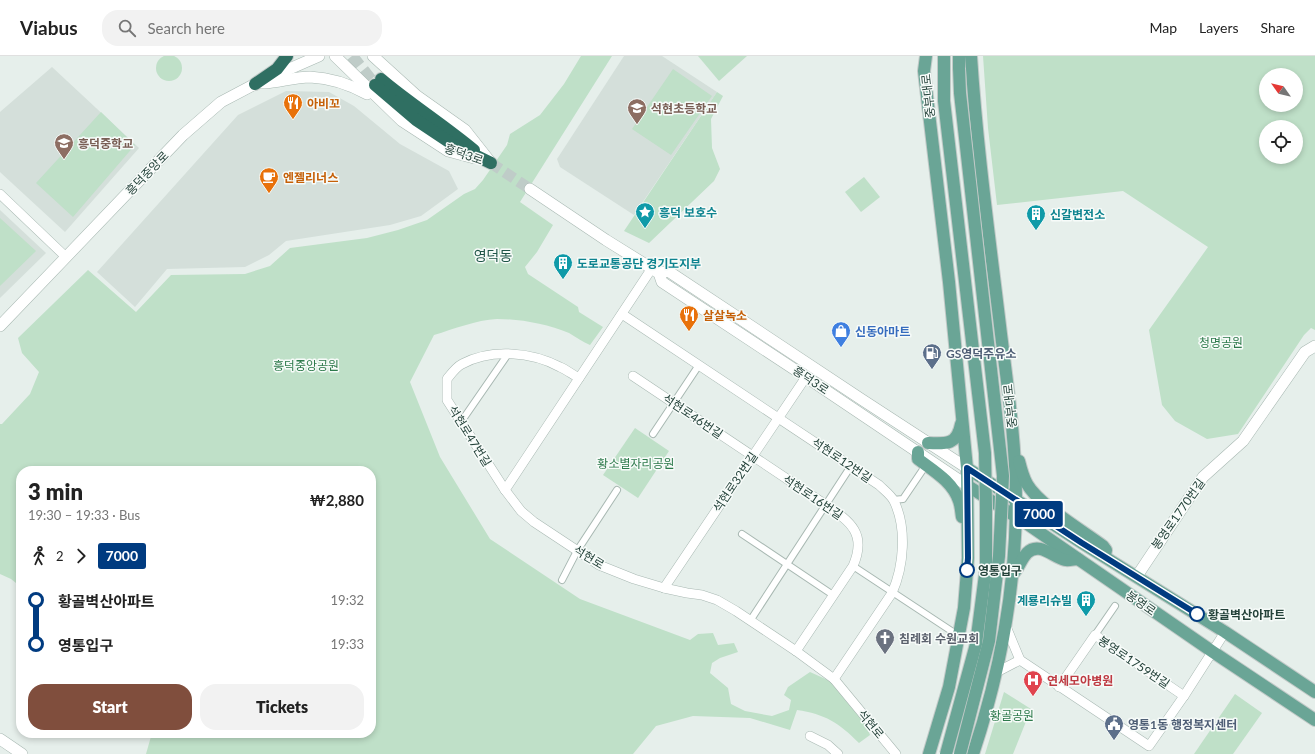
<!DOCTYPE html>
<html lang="en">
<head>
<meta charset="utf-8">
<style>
  body { margin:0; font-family:Lato,"Noto Sans KR",sans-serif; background:#f2f2f2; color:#222; height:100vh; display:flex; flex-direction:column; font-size:15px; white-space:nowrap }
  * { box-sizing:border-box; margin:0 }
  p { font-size:13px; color:#767676 }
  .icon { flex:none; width:22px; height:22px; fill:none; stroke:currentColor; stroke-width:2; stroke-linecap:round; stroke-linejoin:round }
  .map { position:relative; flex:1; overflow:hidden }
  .side { position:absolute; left:16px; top:410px; width:360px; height:272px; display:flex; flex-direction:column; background:#fff; border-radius:16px; box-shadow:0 2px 6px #0003 }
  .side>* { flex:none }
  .badge { padding:0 8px; border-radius:3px; font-size:14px; line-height:26px }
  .needle { width:26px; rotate:304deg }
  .controls { position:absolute; left:1259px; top:12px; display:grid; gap:8px }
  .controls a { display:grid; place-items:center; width:44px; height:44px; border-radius:50%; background:#fff; box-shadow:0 2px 6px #0003; font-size:20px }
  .map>.badge { position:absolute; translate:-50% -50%; box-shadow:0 0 0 2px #fff }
  .legs { display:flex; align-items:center; gap:6px; height:44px; padding:0 12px; font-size:13px }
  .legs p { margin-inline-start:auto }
  .overview { display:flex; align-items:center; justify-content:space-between; height:68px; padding:0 12px }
  h1 { font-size:22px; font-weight:800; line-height:30px }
  .primary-button { display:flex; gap:8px; margin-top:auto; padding:8px 12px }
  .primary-button a { flex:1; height:46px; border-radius:16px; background:#804e3d; color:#fff; font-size:16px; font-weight:800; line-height:46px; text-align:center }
  .primary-button a+a { background:#f2f2f2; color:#222 }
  ul { padding:0 12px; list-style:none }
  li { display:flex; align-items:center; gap:14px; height:44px; font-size:15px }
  li i { display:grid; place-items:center; width:6px; height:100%; margin:0 5px; background:currentColor }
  li i::after { content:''; width:10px; height:10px; margin:-5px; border:3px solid; border-radius:50%; background:#fff }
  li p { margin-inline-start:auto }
  li:first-child i { background:linear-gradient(#0000 50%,currentColor 0) }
  li:last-child i { background:linear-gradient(currentColor 50%,#0000 0) }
  header { display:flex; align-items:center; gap:24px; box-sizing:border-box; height:56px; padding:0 20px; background:#fff; border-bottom:1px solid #e0e0e0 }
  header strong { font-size:19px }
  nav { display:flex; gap:22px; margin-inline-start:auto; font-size:14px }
  .search { width:280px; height:36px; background:#f2f2f2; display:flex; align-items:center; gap:10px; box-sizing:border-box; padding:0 14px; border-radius:16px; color:#767676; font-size:15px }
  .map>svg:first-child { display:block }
  .built { fill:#d4dfda }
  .green { fill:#bfe0c8; fill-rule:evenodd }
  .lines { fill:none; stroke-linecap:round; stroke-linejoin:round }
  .tertiary-tunnel { stroke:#bfccc8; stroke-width:11; stroke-dasharray:11 5.5; stroke-linecap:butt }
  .motorway-tunnel { stroke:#bfccc8; stroke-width:12; stroke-dasharray:12 6; stroke-linecap:butt }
  .pedestrian-casing { stroke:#a8b8b2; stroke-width:8 }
  .minor-casing { stroke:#a8b8b2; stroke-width:10 }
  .tertiary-casing { stroke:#a8b8b2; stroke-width:12 }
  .primary-casing { stroke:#c2cac8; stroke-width:14 }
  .motorway-casing { stroke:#c2cac8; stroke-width:14 }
  .pedestrian { stroke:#fff; stroke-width:6 }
  .minor { stroke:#fff; stroke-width:9 }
  .tertiary { stroke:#fff; stroke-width:11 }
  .primary { stroke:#6aa596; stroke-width:12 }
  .motorway { stroke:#2f6f62; stroke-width:12 }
  .primary-bridge-casing { stroke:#c2cac8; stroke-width:14; stroke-linecap:butt }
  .primary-bridge { stroke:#6aa596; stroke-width:12 }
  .line-1-casing { stroke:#fff; stroke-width:9 }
  .line-1 { stroke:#003b80; stroke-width:6 }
  .stop-1-dot { fill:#fff; stroke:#003b80; stroke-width:2 }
  .labels { text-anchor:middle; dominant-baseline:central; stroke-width:3; stroke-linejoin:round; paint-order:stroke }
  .street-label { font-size:12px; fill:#24423a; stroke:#f7fbf9 }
  .food-label { font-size:12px; font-weight:bold; fill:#c56008; stroke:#f7fbf9; text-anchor:start }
  .education-label { font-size:12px; font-weight:bold; fill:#785e54; stroke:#f7fbf9; text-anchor:start }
  .culture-label { font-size:12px; font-weight:bold; fill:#0d838f; stroke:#f7fbf9; text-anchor:start }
  .shop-label { font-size:12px; font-weight:bold; fill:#366cbe; stroke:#f7fbf9; text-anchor:start }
  .park-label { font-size:12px; fill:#2d7a4b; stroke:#f7fbf9 }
  .service-label { font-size:12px; font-weight:bold; fill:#4e5e75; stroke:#f7fbf9; text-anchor:start }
  .stop-label { font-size:12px; font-weight:bold; fill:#24423a; stroke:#f7fbf9; text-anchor:start }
  .worship-label { font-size:12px; font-weight:bold; fill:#5b616d; stroke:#f7fbf9; text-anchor:start }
  .health-label { font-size:12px; font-weight:bold; fill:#be3a42; stroke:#f7fbf9; text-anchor:start }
  .quarter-label { font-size:14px; fill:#1f5548; stroke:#f7fbf9 }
</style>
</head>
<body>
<header>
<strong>Viabus</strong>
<div class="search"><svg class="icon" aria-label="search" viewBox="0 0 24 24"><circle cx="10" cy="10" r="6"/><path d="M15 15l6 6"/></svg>Search here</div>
<nav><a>Map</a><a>Layers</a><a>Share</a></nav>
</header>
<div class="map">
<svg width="1315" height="698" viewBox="0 0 1315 698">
  <rect width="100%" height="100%" fill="#e6efeb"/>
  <g class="built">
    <polygon points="624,0 662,0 717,36 634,159 560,111 557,103"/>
    <polygon points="52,11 139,92 65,176 0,116 0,56"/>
    <polygon points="286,35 329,36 354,50 400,88 449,115 458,133 421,160 390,169 286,185 269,199 245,211 167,213 135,251 97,216 238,59"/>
    <polygon points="0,154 46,197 0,242"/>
  </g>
  <g class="green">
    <circle cx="169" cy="12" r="13"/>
    <path d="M581,0H612L520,146L553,169L537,196L525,211L528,218L578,251L579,256L603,271L590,289C583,286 576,281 569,277C547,268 520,263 497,263C476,264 454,273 434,279L410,326L440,401L490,483L580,543L690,584L698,578L713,577L718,589L734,587L738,596L720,602L712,607L710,617L728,632L731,648L745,655L772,660L789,654L791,644L784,639L788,631L810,616L830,625L866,669L870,679L859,687C839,667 825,658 797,654L790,674L750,662L693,660L656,670L633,698H146L152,677H371V415H21V531L11,523L0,518V368H2L30,338L39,316L22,297L18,282L88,214L136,256L171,219L245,218L270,210L290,192L367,182L398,174L427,164L464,138L475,133L483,124L507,89L510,78L540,59L564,28Z"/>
    <polygon points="698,0 747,0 719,25"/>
    <path d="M983,0H1315V274L1311,272L1304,279L1238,378L1207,383L1175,365L1162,349L1149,274L1208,191L1123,135L997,149L988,72ZM1266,19H1296V49H1266ZM1266,71H1296V101H1266Z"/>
    <polygon points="673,13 712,40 671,99 632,73"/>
    <polygon points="717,36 723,40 711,63 712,92 720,113 714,125 649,187 624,175"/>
    <polygon points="101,56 135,89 73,161 36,127"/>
    <polygon points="864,121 880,141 861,156 845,136"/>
    <polygon points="0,162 36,195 0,230"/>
    <polygon points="635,372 669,395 638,442 603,419"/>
    <polygon points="1004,636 1031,653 1013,698 985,698"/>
    <polygon points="1235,638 1262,657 1233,698 1194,698"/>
  </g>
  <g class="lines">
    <polyline class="tertiary-tunnel" points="491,107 530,133"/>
    <polyline class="motorway-tunnel" points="352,0 375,29"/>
    <g class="pedestrian-casing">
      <g id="pedestrian">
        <polyline points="461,366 508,298"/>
        <polyline points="653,378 699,309"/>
        <polyline points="893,444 903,443 926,409"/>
        <polyline points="742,478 833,539"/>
        <polyline points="853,510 959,580"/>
        <polyline points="562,524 577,495 617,434"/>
        <polyline points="750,565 851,410"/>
        <polyline points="1095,579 1115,550"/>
      </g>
    </g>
    <g class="minor-casing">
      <g id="minor">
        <polyline points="0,138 66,201"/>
        <polyline points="652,212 505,434 521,455 534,466 599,509 634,523 664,532 687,537 702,539 717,544 736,555 796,595 834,623 896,698"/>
        <path d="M622,258L879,429C884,434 891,439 894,445C907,472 904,510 892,537L834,623"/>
        <path d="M633,320L826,449C851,466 867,478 853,510L796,595"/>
        <path d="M505,434L447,344V323C451,318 456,311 462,308C491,292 532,296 560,311C567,314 573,319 579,322"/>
        <polyline points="664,532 806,321"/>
        <polyline points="1005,568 1020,604"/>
        <polyline points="1020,604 1149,690 1184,640 1225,576"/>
        <polyline points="995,617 1020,604"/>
        <polyline points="1059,631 1095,579 1184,640"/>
        <polyline points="810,680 828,689 838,698"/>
      </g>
    </g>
    <g class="tertiary-casing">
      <g id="tertiary">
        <polyline points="335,0 402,65 448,95 474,102"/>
        <polyline points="373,0 417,40 465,74 491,107"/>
        <path d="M264,27C279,26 296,21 310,21C331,22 349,28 367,38"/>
        <polyline points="530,133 606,184 659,217 662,226 806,321 968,430"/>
        <polyline points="659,217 668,215 861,343 967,412"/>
        <polyline points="0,270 183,79 221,46 255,28 319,0"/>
        <polyline points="1137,520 1203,421 1243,385 1305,296 1315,290"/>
        <polyline points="0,683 22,698"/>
      </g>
    </g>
    <g class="primary-casing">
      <g id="primary">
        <polyline points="926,0 924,15 949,226 967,412 968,502 964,552 949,631 929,698"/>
        <path d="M971,0C977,93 990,186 1001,278C1008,333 1016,389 1016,444C1016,530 1000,617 973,698"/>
        <polyline points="959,12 959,0"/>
        <path d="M928,387C946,388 957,389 961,368"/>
        <path d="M918,396V403C934,415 953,426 959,445C961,450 961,456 962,461"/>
        <path d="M1019,405C1021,413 1023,421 1027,428C1039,449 1083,475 1103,490L1106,494L1105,499"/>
        <polyline points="967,412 1082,487 1225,576 1315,636"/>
        <polyline points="968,430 1026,467 1213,596 1315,664"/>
        <path d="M1013,518C1019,512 1021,503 1027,497C1039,485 1053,501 1065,504C1069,505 1074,503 1078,503"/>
      </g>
    </g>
    <g class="motorway-casing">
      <g id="motorway">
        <path d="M381,23C411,48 444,69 474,94"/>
        <polyline points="255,28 277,13 287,0"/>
        <polyline points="375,29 416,64 452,88 491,107"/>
      </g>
    </g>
    <use href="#pedestrian" class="pedestrian"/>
    <use href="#minor" class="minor"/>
    <use href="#tertiary" class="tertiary"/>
    <use href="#primary" class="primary"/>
    <use href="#motorway" class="motorway"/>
    <g class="primary-bridge-casing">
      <g id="primary-bridge">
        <polyline points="944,0 944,45 985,397 986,451 986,511 976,588 946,698"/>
        <polyline points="959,12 960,37 1003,420 999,500 989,585 960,698"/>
      </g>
    </g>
    <use href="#primary-bridge" class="primary-bridge"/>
  </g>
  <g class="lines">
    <g class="line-1-casing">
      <polyline id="line-1" points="967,514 968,502 967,412 1082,487 1197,558"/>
    </g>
    <use href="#line-1" class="line-1"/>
  </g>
  <defs>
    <g id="restaurant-pin" transform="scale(1)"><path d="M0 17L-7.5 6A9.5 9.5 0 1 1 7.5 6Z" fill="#e8710a" stroke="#f7fbf9"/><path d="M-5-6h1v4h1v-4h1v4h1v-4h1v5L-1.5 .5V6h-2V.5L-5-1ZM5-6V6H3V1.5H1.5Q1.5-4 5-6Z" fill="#fff"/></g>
    <g id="school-pin" transform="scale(1)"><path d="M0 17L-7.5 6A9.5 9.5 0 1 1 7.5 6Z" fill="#8d6e63" stroke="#f7fbf9"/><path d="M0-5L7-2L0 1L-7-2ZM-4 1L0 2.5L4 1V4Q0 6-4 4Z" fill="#fff"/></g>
    <g id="cafe-pin" transform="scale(1)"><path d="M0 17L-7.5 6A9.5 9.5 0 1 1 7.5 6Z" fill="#e8710a" stroke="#f7fbf9"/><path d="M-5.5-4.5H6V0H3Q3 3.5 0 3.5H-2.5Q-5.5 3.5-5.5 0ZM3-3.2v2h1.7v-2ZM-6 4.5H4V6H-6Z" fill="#fff"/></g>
    <g id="sight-pin" transform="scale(1)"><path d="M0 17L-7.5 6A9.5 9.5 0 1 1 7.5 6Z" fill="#0f9aa8" stroke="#f7fbf9"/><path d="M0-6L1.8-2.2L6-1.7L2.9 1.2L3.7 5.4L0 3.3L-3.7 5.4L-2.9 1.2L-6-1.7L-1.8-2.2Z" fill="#fff"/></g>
    <g id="building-pin" transform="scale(1)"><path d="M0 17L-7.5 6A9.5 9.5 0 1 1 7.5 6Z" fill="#0f9aa8" stroke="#f7fbf9"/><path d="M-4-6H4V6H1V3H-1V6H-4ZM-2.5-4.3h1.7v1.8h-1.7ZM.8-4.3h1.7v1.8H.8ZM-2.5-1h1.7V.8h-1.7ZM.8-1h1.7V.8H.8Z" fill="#fff"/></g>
    <g id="shop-pin" transform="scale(1)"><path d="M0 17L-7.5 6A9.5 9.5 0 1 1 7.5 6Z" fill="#3f7fe0" stroke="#f7fbf9"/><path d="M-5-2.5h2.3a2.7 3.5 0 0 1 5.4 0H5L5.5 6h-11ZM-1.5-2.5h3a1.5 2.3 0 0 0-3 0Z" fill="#fff"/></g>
    <g id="fuel-pin" transform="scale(1)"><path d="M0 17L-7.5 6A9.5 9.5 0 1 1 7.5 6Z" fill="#5c6f8a" stroke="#f7fbf9"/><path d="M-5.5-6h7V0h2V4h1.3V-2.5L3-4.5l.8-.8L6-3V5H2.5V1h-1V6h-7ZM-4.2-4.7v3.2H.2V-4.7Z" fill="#fff"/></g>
    <g id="church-pin" transform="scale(1)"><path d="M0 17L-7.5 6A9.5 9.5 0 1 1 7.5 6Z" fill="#6b7280" stroke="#f7fbf9"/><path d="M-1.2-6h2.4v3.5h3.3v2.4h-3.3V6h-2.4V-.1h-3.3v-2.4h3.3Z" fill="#fff"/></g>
    <g id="hospital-pin" transform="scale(1)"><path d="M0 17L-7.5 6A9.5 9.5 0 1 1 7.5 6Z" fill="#e0444e" stroke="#f7fbf9"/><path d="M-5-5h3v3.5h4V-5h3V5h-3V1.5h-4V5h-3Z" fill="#fff"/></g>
    <g id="civic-pin" transform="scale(1)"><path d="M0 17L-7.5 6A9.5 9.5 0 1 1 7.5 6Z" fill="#5c6f8a" stroke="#f7fbf9"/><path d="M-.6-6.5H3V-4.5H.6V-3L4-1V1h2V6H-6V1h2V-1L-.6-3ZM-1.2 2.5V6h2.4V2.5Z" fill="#fff"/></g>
  </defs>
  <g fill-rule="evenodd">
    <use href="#restaurant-pin" x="293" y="47"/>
    <use href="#school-pin" x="637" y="52"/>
    <use href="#school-pin" x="64" y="87"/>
    <use href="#cafe-pin" x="269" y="121"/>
    <use href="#sight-pin" x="645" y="156"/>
    <use href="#building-pin" x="1036" y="158"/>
    <use href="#building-pin" x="563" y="207"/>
    <use href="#restaurant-pin" x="689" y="259"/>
    <use href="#shop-pin" x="841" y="275"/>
    <use href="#fuel-pin" x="932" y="297"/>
    <use href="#building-pin" x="1086" y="544"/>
    <use href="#church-pin" x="885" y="582"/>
    <use href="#hospital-pin" x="1033" y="624"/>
    <use href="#civic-pin" x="1114" y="668"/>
  </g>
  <g class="stop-1-dot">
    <circle cx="967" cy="514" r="7"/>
    <circle cx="1197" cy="558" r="7"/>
  </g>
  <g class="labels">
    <g class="street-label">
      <text transform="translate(928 40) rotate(-96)">중부대로</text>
      <text transform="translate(464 98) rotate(19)">흥덕3로</text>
      <text transform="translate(147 117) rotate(-46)">흥덕중앙로</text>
      <text transform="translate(811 324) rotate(34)">흥덕3로</text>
      <text transform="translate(1010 350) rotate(-96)">중부대로</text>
      <text transform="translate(693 360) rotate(34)">석현로46번길</text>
      <text transform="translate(470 380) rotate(58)">석현로47번길</text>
      <text transform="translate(842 404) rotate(34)">석현로12번길</text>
      <text transform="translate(735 426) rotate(-56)">석현로32번길</text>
      <text transform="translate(813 441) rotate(34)">석현로16번길</text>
      <text transform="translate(1178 458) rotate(-55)">봉영로1770번길</text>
      <text transform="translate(589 501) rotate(31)">석현로</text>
      <text transform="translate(1141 547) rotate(35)">봉영로</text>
      <text transform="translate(1134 606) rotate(34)">봉영로1759번길</text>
      <text transform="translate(871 668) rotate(50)">석현로</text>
    </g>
    <g class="food-label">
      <text x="307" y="47">아비꼬</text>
      <text x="283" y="121">엔젤리너스</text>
      <text x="703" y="259">살살녹소</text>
    </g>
    <g class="education-label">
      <text x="651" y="52">석현초등학교</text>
      <text x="78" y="87">흥덕중학교</text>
    </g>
    <g class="culture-label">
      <text x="659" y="156">흥덕 보호수</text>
      <text x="1050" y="158">신갈변전소</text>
      <text x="577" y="207">도로교통공단 경기도지부</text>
      <text x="1072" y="544" text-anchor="end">계룡리슈빌</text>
    </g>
    <g class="shop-label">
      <text x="855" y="275">신동아마트</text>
    </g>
    <g class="park-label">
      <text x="1221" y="286">청명공원</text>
      <text x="306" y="309">흥덕중앙공원</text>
      <text x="636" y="407">황소별자리공원</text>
      <text x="1012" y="659">황골공원</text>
    </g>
    <g class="service-label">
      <text x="946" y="297">GS영덕주유소</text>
      <text x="1128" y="668">영통1동 행정복지센터</text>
    </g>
    <g class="stop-label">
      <text x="978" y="514">영통입구</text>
      <text x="1208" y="558">황골벽산아파트</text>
    </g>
    <g class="worship-label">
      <text x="899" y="582">침례회 수원교회</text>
    </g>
    <g class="health-label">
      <text x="1047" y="624">연세모아병원</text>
    </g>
    <g class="quarter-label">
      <text x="493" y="199">영덕동</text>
    </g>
  </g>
</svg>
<div class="controls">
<a><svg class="needle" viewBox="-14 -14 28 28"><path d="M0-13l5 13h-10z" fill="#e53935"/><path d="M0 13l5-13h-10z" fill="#767676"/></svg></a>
<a><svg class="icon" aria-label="locate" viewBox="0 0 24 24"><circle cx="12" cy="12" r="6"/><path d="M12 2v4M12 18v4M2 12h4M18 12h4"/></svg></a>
</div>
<b class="badge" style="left:1039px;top:458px;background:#003b80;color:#fff">7000</b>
<section class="side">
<div class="overview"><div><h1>3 min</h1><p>19:30 – 19:33 · Bus</p></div><b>₩2,880</b></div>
<div class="legs"><svg class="icon" aria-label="walk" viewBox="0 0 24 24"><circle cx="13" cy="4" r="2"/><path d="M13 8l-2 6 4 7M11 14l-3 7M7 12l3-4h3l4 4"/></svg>2<svg class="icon" aria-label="forward" viewBox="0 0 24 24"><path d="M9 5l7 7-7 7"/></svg><b class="badge" style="background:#003b80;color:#fff">7000</b></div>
<ul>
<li><i style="color:#003b80"></i><b>황골벽산아파트</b><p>19:32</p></li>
<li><i style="color:#003b80"></i><b>영통입구</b><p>19:33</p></li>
</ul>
<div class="primary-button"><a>Start</a><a>Tickets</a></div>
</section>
</div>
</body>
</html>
